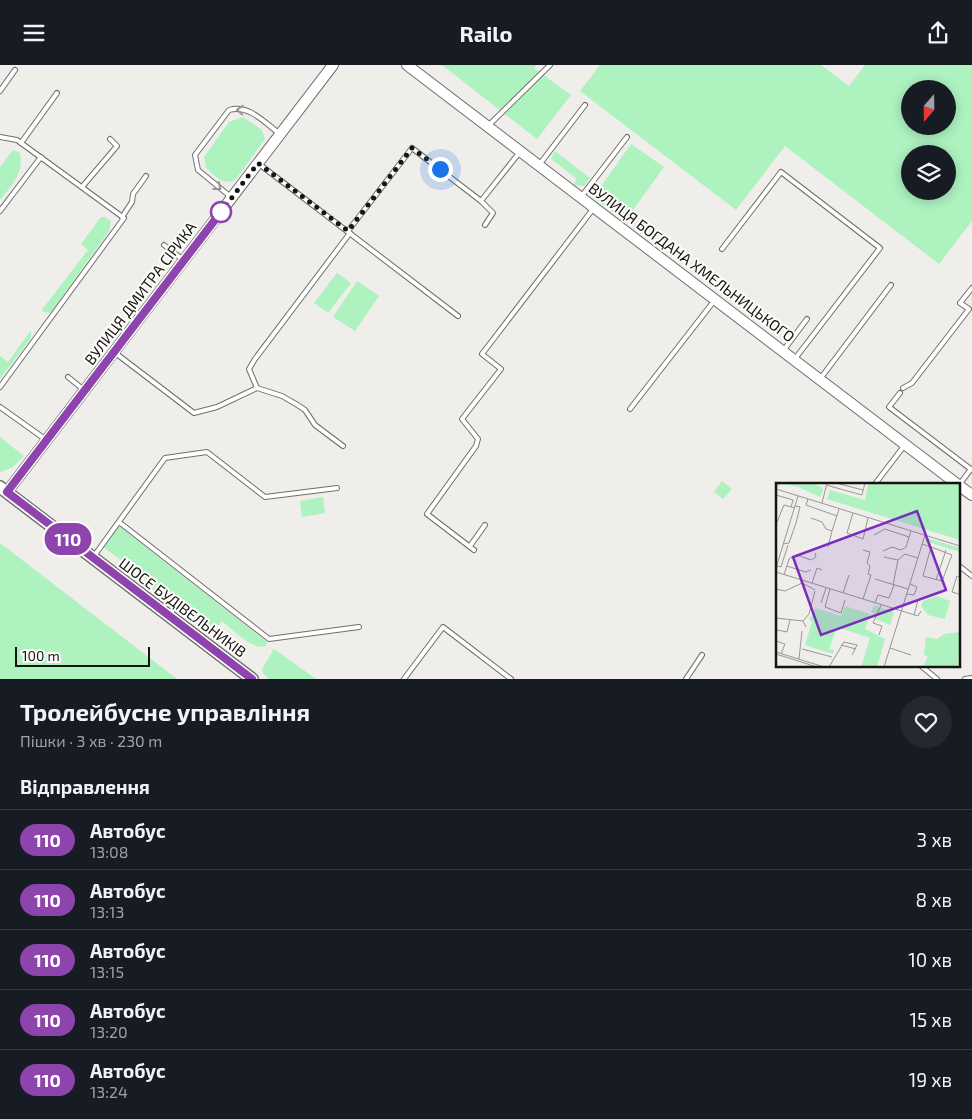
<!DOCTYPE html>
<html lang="uk">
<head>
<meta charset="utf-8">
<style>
  body { margin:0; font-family:"Exo 2",sans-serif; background:#242831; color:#f1f3f6; height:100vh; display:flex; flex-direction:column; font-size:19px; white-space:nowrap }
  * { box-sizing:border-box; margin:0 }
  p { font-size:16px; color:#9ea1a6 }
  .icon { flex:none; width:28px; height:28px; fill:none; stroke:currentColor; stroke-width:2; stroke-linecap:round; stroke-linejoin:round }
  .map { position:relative; height:614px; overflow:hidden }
  .details { display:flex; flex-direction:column; background:#171b24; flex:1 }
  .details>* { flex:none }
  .badge { padding:0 10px; border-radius:16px; font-size:18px; line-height:32px }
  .needle { width:32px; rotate:200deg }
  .tools { position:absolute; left:901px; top:15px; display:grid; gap:10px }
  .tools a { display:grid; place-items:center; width:55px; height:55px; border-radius:50%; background:#171b24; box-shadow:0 2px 12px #0003; font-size:25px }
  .scale { position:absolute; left:15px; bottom:12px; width:135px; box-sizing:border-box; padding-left:5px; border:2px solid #141413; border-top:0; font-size:14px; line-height:18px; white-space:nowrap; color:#141413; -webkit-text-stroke:4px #fdfcf9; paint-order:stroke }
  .you { position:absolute; width:25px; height:25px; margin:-12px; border:4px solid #fff; border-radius:50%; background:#1a73e8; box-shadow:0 0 0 8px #1a73e833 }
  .map>.badge { position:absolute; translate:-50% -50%; box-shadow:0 0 0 2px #fff }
  h2 { padding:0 20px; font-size:19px; line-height:45px }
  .round { display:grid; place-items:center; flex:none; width:52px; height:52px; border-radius:26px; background:#242831 }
  .head { display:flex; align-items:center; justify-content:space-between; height:85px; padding:0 20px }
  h1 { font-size:24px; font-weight:700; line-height:38px }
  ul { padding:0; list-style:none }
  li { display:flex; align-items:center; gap:15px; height:60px; padding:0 20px; border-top:1px solid #363941 }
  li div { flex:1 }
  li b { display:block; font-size:19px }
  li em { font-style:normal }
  li .badge { min-width:55px; font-weight:700; text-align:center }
  header { display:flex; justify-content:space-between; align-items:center; height:65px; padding:0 20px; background:#171b24; font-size:22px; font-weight:700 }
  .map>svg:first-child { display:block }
  .green { fill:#adf2bf; fill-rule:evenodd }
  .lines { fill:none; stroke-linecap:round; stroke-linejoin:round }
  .service-casing { stroke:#706f6d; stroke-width:6 }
  .tertiary-casing { stroke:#706f6d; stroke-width:12 }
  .secondary-casing { stroke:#706f6d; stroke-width:14 }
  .service { stroke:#fff; stroke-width:4 }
  .tertiary { stroke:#fff; stroke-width:10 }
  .secondary { stroke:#fff; stroke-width:11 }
  .oneway { stroke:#959595 }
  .line-casing { stroke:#fff; stroke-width:11 }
  .line { stroke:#8e44ad; stroke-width:8 }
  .walk { stroke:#141413; stroke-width:5; stroke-dasharray:0 9 }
  .stop-dot { fill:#fff; stroke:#8e44ad; stroke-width:2.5 }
  .labels { text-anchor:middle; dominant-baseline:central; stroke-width:4; stroke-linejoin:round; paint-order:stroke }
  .street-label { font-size:15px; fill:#141413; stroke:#fdfcf9 }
  .inset-road { fill:none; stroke:#979795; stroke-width:1 }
  .view { fill:#7b2cbf; fill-opacity:0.15; stroke:#7b2cbf; stroke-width:2.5 }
  .inset-edge { fill:none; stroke:#141413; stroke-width:2.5 }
</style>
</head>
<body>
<header><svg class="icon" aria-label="menu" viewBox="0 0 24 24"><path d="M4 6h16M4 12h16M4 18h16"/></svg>Railo<svg class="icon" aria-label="share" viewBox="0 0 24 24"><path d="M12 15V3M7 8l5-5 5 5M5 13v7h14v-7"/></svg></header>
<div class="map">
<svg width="972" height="614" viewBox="0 0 972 614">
  <rect width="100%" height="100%" fill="#efeeeb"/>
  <g class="green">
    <polygon points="442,0 536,0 534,3 571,30 537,74"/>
    <path d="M600,0H821L849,21L865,0H972V156L939,199L785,81L736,145L580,26ZM910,24H948V61H910ZM910,89H948V126H910Z"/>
    <path d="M243,52L262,65L265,74L236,114C225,122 215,111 206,103L204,92L229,57Z"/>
    <polygon points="631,79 664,102 625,156 593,133"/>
    <path d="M13,85L20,88C24,109 12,120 0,135V102Z"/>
    <polygon points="555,86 590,113 584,121 573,120 577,114 551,94"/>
    <polygon points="101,152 105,152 111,156 109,166 52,246 49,248 41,246 88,185 81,179"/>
    <polygon points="337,208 351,218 328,248 314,238"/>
    <polygon points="357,216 379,231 355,266 333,252"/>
    <polygon points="31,265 31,273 0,314 0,291 8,297"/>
    <polygon points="0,372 24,391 13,402 0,407"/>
    <polygon points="722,416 732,424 723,434 714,427"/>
    <polygon points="323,432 325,448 302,452 300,436"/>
    <path d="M119,461L267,577L266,581C253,586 232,564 222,556L216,563H202L145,519L148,515L103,482Z"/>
    <polygon points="0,478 177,614 0,614"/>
    <polygon points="274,584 316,614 269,614 263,608 262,604"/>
  </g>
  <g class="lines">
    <g class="service-casing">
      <g id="service">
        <polyline points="0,26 15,5"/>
        <polyline points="488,61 550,0"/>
        <polyline points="0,72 17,75 124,153 0,322"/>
        <polyline points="21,78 57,28"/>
        <polyline points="259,99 458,251"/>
        <polyline points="539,100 585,40"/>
        <polyline points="82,122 117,81 110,74"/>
        <path d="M231,132L198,105L195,90L229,45C249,39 265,58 280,69"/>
        <polyline points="581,132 627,72"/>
        <polyline points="481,136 493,148 485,160"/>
        <polyline points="0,146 41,92"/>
        <polyline points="122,152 132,137 133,129 146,111"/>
        <polyline points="348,166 412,83 481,136 519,88"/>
        <polyline points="164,180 182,194"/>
        <polyline points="722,184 781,107 880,183 794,295"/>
        <polyline points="783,286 807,254"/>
        <polyline points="114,287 194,348 217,342 257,323 282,331 296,339 305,345 315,360 343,381"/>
        <polyline points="68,312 84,325"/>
        <polyline points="820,314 891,220"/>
        <polyline points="257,323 249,304 255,294 350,168"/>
        <polyline points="903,323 912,318 969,244 960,238 972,223"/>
        <polyline points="900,328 889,342 972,405"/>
        <polyline points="0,342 45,374"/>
        <polyline points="630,344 714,236"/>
        <polyline points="875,419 904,381"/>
        <polyline points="959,420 971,404"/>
        <polyline points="119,457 269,574 359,562"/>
        <polyline points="470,481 485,460"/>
        <polyline points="474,485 427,449 476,381 478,374 462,354 501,304 482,289 593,144"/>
        <polyline points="94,491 165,393 207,387 265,432 337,423"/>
        <polyline points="958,500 972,511"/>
        <polyline points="920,600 937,614"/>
        <polyline points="404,614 443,562 511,614"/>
        <polyline points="686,614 702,590"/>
        <polyline points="965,614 972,613"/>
      </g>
    </g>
    <g class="tertiary-casing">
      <g id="tertiary">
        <polyline points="407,0 957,419"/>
        <polyline points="958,420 972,430"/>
        <polyline points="7,427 333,0"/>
      </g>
    </g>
    <g class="secondary-casing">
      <polyline id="secondary" points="0,422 252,614"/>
    </g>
    <use href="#service" class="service"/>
    <use href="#tertiary" class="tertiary"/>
    <use href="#secondary" class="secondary"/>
  </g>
  <defs><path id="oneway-chevron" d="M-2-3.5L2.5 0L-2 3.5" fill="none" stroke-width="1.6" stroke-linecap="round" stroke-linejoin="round" transform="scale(1.25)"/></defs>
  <g class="oneway">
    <use href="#oneway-chevron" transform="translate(240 45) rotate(-177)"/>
    <use href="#oneway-chevron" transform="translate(218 122) rotate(38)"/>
  </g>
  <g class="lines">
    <g class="line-casing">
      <polyline id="line" points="221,147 7,427 252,614"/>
    </g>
    <use href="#line" class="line"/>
    <polyline class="walk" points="221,147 258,98 348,166 412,83 440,104"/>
  </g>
  <circle class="stop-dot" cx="221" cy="147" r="10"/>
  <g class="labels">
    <g class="street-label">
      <text transform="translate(692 197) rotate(37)">ВУЛИЦЯ БОГДАНА ХМЕЛЬНИЦЬКОГО</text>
      <text transform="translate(140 228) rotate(-53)">ВУЛИЦЯ ДМИТРА СІРИКА</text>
      <text transform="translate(183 542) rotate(37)">ШОСЕ БУДІВЕЛЬНИКІВ</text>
    </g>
  </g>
  <g transform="translate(776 418)">
    <rect width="184" height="184" fill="#efeeeb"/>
    <path d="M0,0H34L46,4L47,9L44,14L20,3L4,1L2,5ZM92,0H184V57L51,16L54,7L89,17ZM151,55L184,65V69L149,58ZM160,113L174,118L169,136L152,132L145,123L147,118ZM98,122L118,129L114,142L100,136L101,131L95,130ZM69,123L94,131L89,146L109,156L101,184H85L94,155L61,144L53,166L58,167L57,171L29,162L36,139L33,136L40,125L65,133ZM184,149L182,184H147L152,173L148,172L150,154L161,156L168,151Z" fill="#adf2bf"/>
    <path class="inset-road" d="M60,0L87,7M50,2L86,12L89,0M0,6L184,63M0,12L17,17L15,24M32,16L30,22L61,33M46,20L51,0M77,30L71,50L87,56L92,35M35,35L46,39L50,46L56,48L63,26M1,39L8,22L19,25M98,52L109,46L133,54M7,61L13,60L20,40L24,24L19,23M146,61L155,64L147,93L166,98L176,72L155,64M52,64L56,48M87,67L94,69L91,80L94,83L92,91L95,92L87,116M107,68L116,64L125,67L130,64L135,48M108,74L122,77L129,71L142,75M1,83L5,84L12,62M11,83L30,89L35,87M0,85L22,13M0,89L142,133L145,128M8,92L13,76L21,72L35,77L40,74L39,70M184,94L181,93L176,109L183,111L184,108M99,96L132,106M160,97L170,67M36,100L41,85L46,87M117,102L122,77M0,106L9,108L26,100L39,107M54,106L49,124L65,130L69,117M67,110L73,92M131,111L138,112L141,104L134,101M45,120L50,105M99,120L102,112L113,115L118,102M138,132L142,117M0,135L27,138L30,144M27,138L33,131L39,108M1,147L11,149L14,137M103,152L106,143L97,140L105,122M0,158L9,161L5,171M65,162L80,166M114,165L135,172M26,166L56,174M0,169L48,184M0,171L41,184M23,176L26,148M53,184L68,159L81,162L76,172M108,184L149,52"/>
    <path class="view" d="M141,28L170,107L45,152L17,74Z"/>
    <rect width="184" height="184" class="inset-edge"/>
  </g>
</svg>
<div class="tools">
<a><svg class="needle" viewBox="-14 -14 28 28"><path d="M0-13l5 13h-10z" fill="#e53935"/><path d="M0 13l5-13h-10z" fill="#9ea1a6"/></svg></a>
<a><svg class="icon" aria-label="layers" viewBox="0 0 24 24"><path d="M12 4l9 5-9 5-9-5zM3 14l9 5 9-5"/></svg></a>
</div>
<div class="scale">100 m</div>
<div class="you" style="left:440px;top:104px"></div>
<b class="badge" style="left:68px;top:474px;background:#8e44ad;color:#fff">110</b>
</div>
<section class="details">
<div class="head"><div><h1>Тролейбусне управління</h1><p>Пішки · 3 хв · 230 m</p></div><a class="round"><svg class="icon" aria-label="heart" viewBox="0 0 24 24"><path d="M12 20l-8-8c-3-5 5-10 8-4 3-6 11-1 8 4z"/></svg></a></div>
<h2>Відправлення</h2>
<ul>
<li><span class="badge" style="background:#8e44ad;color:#fff">110</span><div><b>Автобус</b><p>13:08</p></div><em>3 хв</em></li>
<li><span class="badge" style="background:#8e44ad;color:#fff">110</span><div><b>Автобус</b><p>13:13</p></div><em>8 хв</em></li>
<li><span class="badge" style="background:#8e44ad;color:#fff">110</span><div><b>Автобус</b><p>13:15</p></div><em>10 хв</em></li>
<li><span class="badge" style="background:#8e44ad;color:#fff">110</span><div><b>Автобус</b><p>13:20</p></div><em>15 хв</em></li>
<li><span class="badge" style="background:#8e44ad;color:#fff">110</span><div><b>Автобус</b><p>13:24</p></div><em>19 хв</em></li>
</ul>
</section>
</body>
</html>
